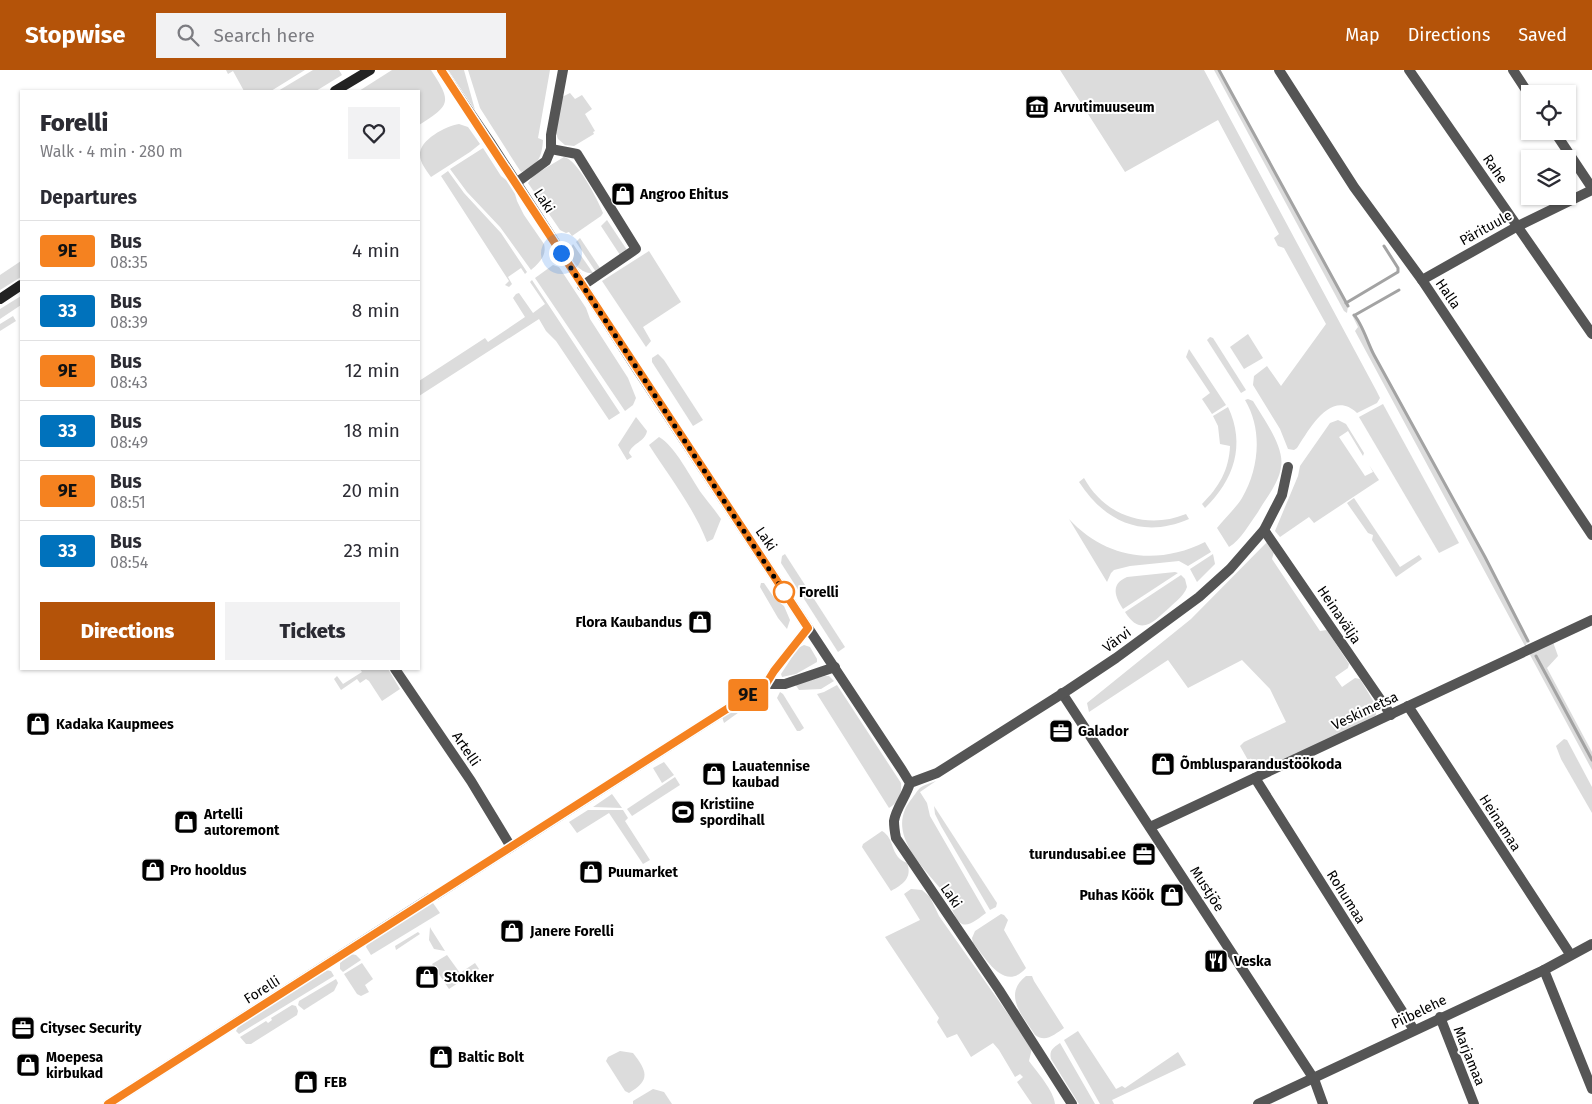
<!DOCTYPE html>
<html lang="en">
<head>
<meta charset="utf-8">
<style>
  body { margin:0; font-family:"Fira Sans",sans-serif; background:#f2f2f3; color:#2b2b33; height:100vh; display:flex; flex-direction:column; font-size:19px; white-space:nowrap }
  * { box-sizing:border-box; margin:0 }
  p { font-size:16px; color:#7c7c81 }
  .icon { flex:none; width:28px; height:28px; fill:none; stroke:currentColor; stroke-width:2; stroke-linecap:round; stroke-linejoin:round }
  .map { position:relative; flex:1; overflow:hidden }
  .panel { position:absolute; left:20px; top:20px; width:400px; height:580px; display:flex; flex-direction:column; background:#fff; border-radius:0px; box-shadow:0 1px 4px #0004 }
  .panel>* { flex:none }
  .badge { padding:0 10px; border-radius:4px; font-size:18px; line-height:32px }
  .controls { position:absolute; left:1521px; top:15px; display:grid; gap:10px }
  .controls a { display:grid; place-items:center; width:55px; height:55px; border-radius:0px; background:#fff; box-shadow:0 1px 4px #0004; font-size:25px }
  .you { position:absolute; width:25px; height:25px; margin:-12px; border:4px solid #fff; border-radius:50%; background:#1a73e8; box-shadow:0 0 0 8px #1a73e833 }
  .map>.badge { position:absolute; translate:-50% -50%; box-shadow:0 0 0 2px #fff }
  h2 { padding:0 20px; font-size:19px; line-height:45px }
  .round { display:grid; place-items:center; flex:none; width:52px; height:52px; border-radius:0px; background:#f2f2f3 }
  .head { display:flex; align-items:center; justify-content:space-between; height:85px; padding:0 20px }
  h1 { font-size:24px; font-weight:800; line-height:38px }
  .action { display:flex; gap:10px; margin-top:auto; padding:10px 20px }
  .action a { flex:1; height:58px; border-radius:0px; background:#b45309; color:#fff; font-size:20px; font-weight:800; line-height:58px; text-align:center }
  .action a+a { background:#f2f2f3; color:#2b2b33 }
  ul { padding:0; list-style:none }
  li { display:flex; align-items:center; gap:15px; height:60px; padding:0 20px; border-top:1px solid #e1e1e2 }
  li div { flex:1 }
  li b { display:block; font-size:19px }
  li em { font-style:normal }
  li .badge { min-width:55px; font-weight:700; text-align:center }
  header { display:flex; align-items:center; gap:30px; box-sizing:border-box; height:70px; padding:0 25px; background:#b45309; color:#fff }
  header strong { font-size:24px }
  nav { display:flex; gap:28px; margin-inline-start:auto; font-size:18px }
  .search { width:350px; height:45px; background:#f2f2f3; display:flex; align-items:center; gap:12px; box-sizing:border-box; padding:0 18px; border-radius:0px; color:#7c7c81; font-size:19px }
  .map>svg:first-child { display:block }
  .green { fill:#dcdcdc }
  .lines { fill:none; stroke-linecap:round; stroke-linejoin:round }
  .stream { stroke:#a3a3a3; stroke-width:3 }
  .street { stroke:#555; stroke-width:10 }
  .secondary { stroke:#222; stroke-width:10 }
  .line-casing { stroke:#fff; stroke-width:11 }
  .line { stroke:#f58220; stroke-width:8 }
  .walk { stroke:#000; stroke-width:5; stroke-dasharray:0 9 }
  .stop-dot { fill:#fff; stroke:#f58220; stroke-width:2.5 }
  .labels { text-anchor:middle; dominant-baseline:central; stroke-width:4; stroke-linejoin:round; paint-order:stroke }
  .poi-label { font-size:14px; font-weight:bold; fill:#000; stroke:#fff; text-anchor:start }
  .street-label { font-size:14px; fill:#000; stroke:#fff }
  .stop-label { font-size:14px; font-weight:bold; fill:#000; stroke:#fff; text-anchor:start }
</style>
</head>
<body>
<header>
<strong>Stopwise</strong>
<div class="search"><svg class="icon" aria-label="search" viewBox="0 0 24 24"><circle cx="10" cy="10" r="6"/><path d="M15 15l6 6"/></svg>Search here</div>
<nav><a>Map</a><a>Directions</a><a>Saved</a></nav>
</header>
<div class="map">
<svg width="1592" height="1034" viewBox="0 0 1592 1034">
  <rect width="100%" height="100%" fill="#fff"/>
  <g class="green">
    <polygon points="226,0 305,0 271,21 244,21 233,1 228,4"/>
    <polygon points="313,0 339,0 342,5 316,21 278,21"/>
    <path d="M392,0H431C452,32 451,35 419,55V21H359Z"/>
    <polygon points="448,0 464,0 475,40"/>
    <path d="M468,0H550L538,68L543,70C542,87 538,96 521,102L517,96L480,38Z"/>
    <path d="M1060,0H1204L1376,320L1380,328L1377,333L1357,343C1331,318 1309,360 1297,378L1294,380L1288,379L1280,359L1253,315L1254,306L1267,296L1281,316L1326,254L1284,178L1278,176L1274,168L1279,164L1218,50L1125,102Z"/>
    <polygon points="1214,0 1219,0 1348,236 1347,243 1344,241"/>
    <polygon points="570,23 575,29 582,25 592,39 585,44 595,61 593,62 594,64 574,76 565,75 558,69 556,63 562,27"/>
    <path d="M459,54L468,57L480,74L470,82L431,107C427,101 420,93 420,85C419,70 446,56 459,54Z"/>
    <path d="M483,78L501,106L506,110L515,124L517,131L524,145L544,174C547,186 539,193 531,200L500,157L467,122L450,99Z"/>
    <path d="M564,87C577,89 598,130 603,143L601,146L572,166L569,162L566,163L560,160L528,113L534,105Z"/>
    <polygon points="448,101 464,123 501,163 527,202 525,204 521,198 508,207 512,214 509,217 505,215 509,211 441,106"/>
    <polygon points="607,150 627,180 620,185 601,156"/>
    <polygon points="580,168 600,198 596,202 576,172"/>
    <path d="M573,174L593,203C580,205 565,186 573,174Z"/>
    <polygon points="649,181 681,232 643,257 651,271 646,277 602,211"/>
    <polygon points="21,191 21,207 0,220 0,205"/>
    <polygon points="553,195 559,197 586,238 590,249 628,308 636,328 633,335 625,341 535,208"/>
    <polygon points="532,210 620,343 609,350 556,271 546,261 539,249 419,326 419,311 485,268 488,272 525,247 513,228 516,224 519,223 533,243 545,234 530,212"/>
    <polygon points="21,226 21,235 0,249 0,239"/>
    <path d="M1352,245H1355C1363,258 1367,272 1374,285L1485,487L1528,571L1525,576L1355,261L1358,257Z"/>
    <polygon points="13,246 16,251 0,261 0,254"/>
    <polygon points="1248,264 1263,288 1244,299 1230,277"/>
    <polygon points="1210,267 1213,268 1246,320 1241,323 1207,270"/>
    <polygon points="1189,279 1226,335 1212,344 1202,329 1210,323 1186,287"/>
    <polygon points="658,284 664,290 703,350 693,356 652,292 652,288"/>
    <path d="M1248,329L1253,331C1263,348 1285,377 1281,397C1279,413 1266,428 1258,442C1250,453 1240,471 1229,477L1217,458C1225,448 1235,439 1242,428C1259,399 1263,360 1245,330Z"/>
    <polygon points="1383,334 1459,473 1439,483 1359,347"/>
    <path d="M1228,337C1246,375 1234,410 1205,438L1202,434C1219,417 1229,400 1230,376L1220,374L1218,356L1213,346Z"/>
    <path d="M636,347L647,361C645,372 632,373 629,383L632,387L627,390L618,375Z"/>
    <polygon points="1338,350 1346,354 1364,383 1363,386 1348,361 1339,367 1365,406 1373,402 1369,395 1379,410 1314,453 1309,447 1280,467 1275,461 1298,406 1300,396 1330,353"/>
    <path d="M659,367C676,377 690,407 702,424C708,432 715,440 721,449L713,469L707,472C694,438 669,406 649,375Z"/>
    <path d="M1084,408C1105,446 1147,460 1186,444L1189,449C1143,469 1105,452 1079,412Z"/>
    <polygon points="1354,428 1400,497 1419,485 1422,489 1396,507 1372,470 1373,465 1368,463 1347,433"/>
    <path d="M1069,449C1106,489 1157,496 1205,472L1211,482L1188,496L1179,491L1130,496L1114,500L1111,503L1107,512Z"/>
    <polygon points="1268,471 1274,482 1272,489 1320,561 1327,560 1349,594 1348,598 1335,607 1342,617 1355,608 1360,609 1375,634 1376,645 1373,647 1260,702 1253,699 1240,676 1244,672 1286,652 1270,619 1242,590 1188,618 1168,590 1089,642 1087,633 1191,549"/>
    <polygon points="785,484 845,577 838,582 781,493 782,486"/>
    <polygon points="1213,484 1215,494 1197,512 1190,499"/>
    <path d="M1175,502L1178,503L1123,539C1115,527 1110,514 1127,507Z"/>
    <path d="M1181,505L1185,509L1187,517C1184,526 1176,531 1169,538C1153,552 1141,567 1125,542Z"/>
    <polygon points="761,513 764,513 775,529 784,536 790,550 787,559 778,548 760,517"/>
    <polygon points="1553,572 1558,586 1547,598 1592,682 1592,700 1529,583"/>
    <polygon points="804,575 810,577 817,589 817,592 796,604 782,607 781,604 798,578"/>
    <polygon points="360,599 388,599 400,619 382,631 369,611 366,609 360,613 357,609 341,620 334,609 337,606 343,614 362,602"/>
    <polygon points="825,606 829,606 834,611 821,619 799,620 795,614"/>
    <path d="M837,615L901,713C902,725 899,732 889,738L817,624L824,622Z"/>
    <polygon points="760,622 763,622 764,624 724,653 722,647"/>
    <polygon points="780,622 783,624 804,658 800,661 797,661 777,628"/>
    <polygon points="1564,669 1567,670 1592,717 1592,743 1561,689 1556,676"/>
    <polygon points="664,692 674,705 662,713 653,698"/>
    <polygon points="675,707 680,715 632,746 627,739"/>
    <path d="M936,711L920,722L927,733L930,746L986,843C980,847 970,857 962,854C954,850 950,831 945,824C926,799 885,765 910,731C922,716 916,718 936,711Z"/>
    <polygon points="612,724 622,738 593,737"/>
    <polygon points="934,736 997,833 996,837 990,840 941,756 935,744"/>
    <polygon points="588,740 623,740 628,748 625,751 650,790 643,794 609,743 577,763 569,752"/>
    <path d="M882,761C896,769 889,786 907,793C913,808 902,815 891,821L862,777L863,774Z"/>
    <path d="M911,819L922,820L930,827L939,846L1032,978L1029,991C1037,1002 1054,1021 1055,1034H1032L1017,1012L1023,1007L1020,1004L1015,1007L999,980L993,973L971,987L957,964L947,968L937,952L939,948L885,867L920,850L904,824Z"/>
    <polygon points="429,833 433,833 440,843 371,885 366,877 367,874"/>
    <path d="M1001,844L1004,845L1008,850L1004,860L1026,898C1004,923 986,888 973,873L972,868L975,861Z"/>
    <polygon points="430,857 431,859 445,881 434,879 429,870"/>
    <polygon points="418,862 420,864 396,880 395,876"/>
    <polygon points="351,884 356,885 361,890 343,902 340,899 340,893"/>
    <polygon points="447,885 460,903 475,893 479,899 449,919 432,894"/>
    <polygon points="362,893 373,909 365,915 369,922 361,926 357,924 344,904"/>
    <polygon points="326,900 331,901 334,906 239,964 236,961 238,957"/>
    <path d="M1026,906H1032L1034,911L1064,958C1055,964 1046,973 1035,965C1023,946 1002,925 1026,906Z"/>
    <polygon points="336,909 338,913 334,921 304,940 298,935 299,931"/>
    <polygon points="292,935 296,936 298,941 297,945 251,974 246,974 240,967 266,951 268,953 272,950 271,948"/>
    <polygon points="1078,961 1116,1019 1122,1016 1125,1018 1178,982 1186,995 1112,1030 1114,1034 1100,1034 1064,970"/>
    <path d="M1060,973L1095,1034H1079L1051,989C1049,980 1053,978 1060,973Z"/>
    <path d="M620,981L633,983C647,1001 651,1010 629,1023L625,1021L606,991L608,987Z"/>
    <polygon points="653,1019 664,1022 672,1034 633,1034 633,1031"/>
  </g>
  <g class="lines">
    <g class="stream">
      <polyline points="1219,0 1348,236"/>
      <polyline points="1346,233 1398,202 1398,198 1384,176"/>
      <path d="M1354,245C1362,253 1368,274 1374,285L1485,487L1528,571"/>
      <polyline points="1355,245 1399,220"/>
      <polyline points="1536,586 1592,690"/>
    </g>
    <g class="street">
      <path d="M441,0L490,72L633,293L902,700L910,713C906,727 896,738 894,751C894,757 895,763 896,768L999,920L1072,1034"/>
      <polyline points="1279,0 1354,117 1422,210 1592,465"/>
      <polyline points="1409,0 1592,264"/>
      <polyline points="1513,0 1530,26"/>
      <polyline points="1554,61 1592,118"/>
      <polyline points="551,79 577,84 636,179 582,216"/>
      <polyline points="516,113 546,91 551,79 551,65 563,0"/>
      <polyline points="1422,210 1518,156 1592,120"/>
      <polyline points="1264,460 1391,645"/>
      <polyline points="395,599 471,711 511,777"/>
      <polyline points="766,614 785,614 835,597"/>
      <polyline points="1062,623 1314,1009 1323,1034"/>
      <polyline points="1408,636 1570,884"/>
      <polyline points="1255,708 1414,960"/>
      <polyline points="910,713 937,703 1068,620 1116,588 1199,527 1230,499 1264,460 1282,425 1288,397"/>
      <polyline points="1150,757 1592,550"/>
      <polyline points="436,825 766,614 774,601 808,558"/>
      <polyline points="1544,900 1592,1019"/>
      <polyline points="1440,947 1474,1034"/>
      <polyline points="108,1034 430,828"/>
      <polyline points="1258,1034 1544,900 1592,874"/>
    </g>
    <g class="secondary">
      <polyline points="335,21 370,0"/>
      <polyline points="0,229 21,215"/>
    </g>
  </g>
  <g class="lines">
    <g class="line-casing">
      <polyline id="line" points="108,1034 766,614 774,601 808,558 441,0"/>
    </g>
    <use href="#line" class="line"/>
    <polyline class="walk" points="561,183 784,522"/>
  </g>
  <defs>
    <g id="museum-square" transform="scale(1.25)"><rect x="-9" y="-9" width="18" height="18" rx="4" fill="#000" stroke="#fff"/><path d="M0-6L6-3V-2H-6V-3ZM-5-1h2V3h-2ZM-1-1h2V3h-2ZM3-1h2V3H3ZM-6 4H6V6H-6Z" fill="#fff"/></g>
    <g id="shop-square" transform="scale(1.25)"><rect x="-9" y="-9" width="18" height="18" rx="4" fill="#000" stroke="#fff"/><path d="M-5-2.5h2.3a2.7 3.5 0 0 1 5.4 0H5L5.5 6h-11ZM-1.5-2.5h3a1.5 2.3 0 0 0-3 0Z" fill="#fff"/></g>
    <g id="office-square" transform="scale(1.25)"><rect x="-9" y="-9" width="18" height="18" rx="4" fill="#000" stroke="#fff"/><path d="M-6-3h4V-5.5h4V-3h4V5H-6ZM-1-4.5V-3h2v-1.5ZM-6 0V1H6V0Z" fill="#fff"/></g>
    <g id="stadium-square" transform="scale(1.25)"><rect x="-9" y="-9" width="18" height="18" rx="4" fill="#000" stroke="#fff"/><path d="M0-5a6.5 5 0 1 0 0 10a6.5 5 0 1 0 0-10ZM-3.5-1.8h7v3.6h-7Z" fill="#fff"/></g>
    <g id="restaurant-square" transform="scale(1.25)"><rect x="-9" y="-9" width="18" height="18" rx="4" fill="#000" stroke="#fff"/><path d="M-5-6h1v4h1v-4h1v4h1v-4h1v5L-1.5 .5V6h-2V.5L-5-1ZM5-6V6H3V1.5H1.5Q1.5-4 5-6Z" fill="#fff"/></g>
  </defs>
  <g fill-rule="evenodd">
    <use href="#museum-square" x="1037" y="37"/>
    <use href="#shop-square" x="623" y="124"/>
    <use href="#shop-square" x="700" y="552"/>
    <use href="#shop-square" x="38" y="654"/>
    <use href="#office-square" x="1061" y="661"/>
    <use href="#shop-square" x="1163" y="694"/>
    <use href="#shop-square" x="714" y="704"/>
    <use href="#stadium-square" x="683" y="742"/>
    <use href="#shop-square" x="186" y="752"/>
    <use href="#office-square" x="1144" y="784"/>
    <use href="#shop-square" x="153" y="800"/>
    <use href="#shop-square" x="591" y="802"/>
    <use href="#shop-square" x="1172" y="825"/>
    <use href="#shop-square" x="512" y="861"/>
    <use href="#restaurant-square" x="1216" y="891"/>
    <use href="#shop-square" x="427" y="907"/>
    <use href="#office-square" x="23" y="958"/>
    <use href="#shop-square" x="441" y="987"/>
    <use href="#shop-square" x="28" y="995"/>
    <use href="#shop-square" x="306" y="1012"/>
  </g>
  <circle class="stop-dot" cx="784" cy="522" r="10"/>
  <g class="labels">
    <g class="poi-label">
      <text x="1054" y="37">Arvutimuuseum</text>
      <text x="640" y="124">Angroo Ehitus</text>
      <text x="682" y="552" text-anchor="end">Flora Kaubandus</text>
      <text x="56" y="654">Kadaka Kaupmees</text>
      <text x="1078" y="661">Galador</text>
      <text x="1180" y="694">Õmblusparandustöökoda</text>
      <text x="732" y="696">Lauatennise<tspan x="732" dy="16">kaubad</tspan></text>
      <text x="700" y="734">Kristiine<tspan x="700" dy="16">spordihall</tspan></text>
      <text x="204" y="744">Artelli<tspan x="204" dy="16">autoremont</tspan></text>
      <text x="1126" y="784" text-anchor="end">turundusabi.ee</text>
      <text x="170" y="800">Pro hooldus</text>
      <text x="608" y="802">Puumarket</text>
      <text x="1154" y="825" text-anchor="end">Puhas Köök</text>
      <text x="530" y="861">Janere Forelli</text>
      <text x="1234" y="891">Veska</text>
      <text x="444" y="907">Stokker</text>
      <text x="40" y="958">Citysec Security</text>
      <text x="46" y="987">Moepesa<tspan x="46" dy="16">kirbukad</tspan></text>
      <text x="458" y="987">Baltic Bolt</text>
      <text x="324" y="1012">FEB</text>
    </g>
    <g class="street-label">
      <text transform="translate(1495 99) rotate(55)">Rahe</text>
      <text transform="translate(544 131) rotate(57)">Laki</text>
      <text transform="translate(1486 158) rotate(-29)">Pärituule</text>
      <text transform="translate(1448 224) rotate(56)">Halla</text>
      <text transform="translate(766 469) rotate(56)">Laki</text>
      <text transform="translate(1339 545) rotate(56)">Heinavälja</text>
      <text transform="translate(1117 570) rotate(-37)">Värvi</text>
      <text transform="translate(1365 641) rotate(-25)">Veskimetsa</text>
      <text transform="translate(466 679) rotate(56)">Artelli</text>
      <text transform="translate(1500 753) rotate(57)">Heinamaa</text>
      <text transform="translate(1207 819) rotate(57)">Mustjõe</text>
      <text transform="translate(951 826) rotate(56)">Laki</text>
      <text transform="translate(1346 827) rotate(58)">Rohumaa</text>
      <text transform="translate(262 920) rotate(-32)">Forelli</text>
      <text transform="translate(1419 942) rotate(-26)">Piibelehe</text>
      <text transform="translate(1469 986) rotate(68)">Marjamaa</text>
    </g>
    <g class="stop-label">
      <text x="799" y="522">Forelli</text>
    </g>
  </g>
</svg>
<div class="controls">
<a><svg class="icon" aria-label="locate" viewBox="0 0 24 24"><circle cx="12" cy="12" r="6"/><path d="M12 2v4M12 18v4M2 12h4M18 12h4"/></svg></a>
<a><svg class="icon" aria-label="layers" viewBox="0 0 24 24"><path d="M12 4l9 5-9 5-9-5zM3 14l9 5 9-5"/></svg></a>
</div>
<div class="you" style="left:561px;top:183px"></div>
<b class="badge" style="left:748px;top:625px;background:#f58220;color:#111">9E</b>
<section class="panel">
<div class="head"><div><h1>Forelli</h1><p>Walk · 4 min · 280 m</p></div><a class="round"><svg class="icon" aria-label="heart" viewBox="0 0 24 24"><path d="M12 20l-8-8c-3-5 5-10 8-4 3-6 11-1 8 4z"/></svg></a></div>
<h2>Departures</h2>
<ul>
<li><span class="badge" style="background:#f58220;color:#111">9E</span><div><b>Bus</b><p>08:35</p></div><em>4 min</em></li>
<li><span class="badge" style="background:#0072bc;color:#fff">33</span><div><b>Bus</b><p>08:39</p></div><em>8 min</em></li>
<li><span class="badge" style="background:#f58220;color:#111">9E</span><div><b>Bus</b><p>08:43</p></div><em>12 min</em></li>
<li><span class="badge" style="background:#0072bc;color:#fff">33</span><div><b>Bus</b><p>08:49</p></div><em>18 min</em></li>
<li><span class="badge" style="background:#f58220;color:#111">9E</span><div><b>Bus</b><p>08:51</p></div><em>20 min</em></li>
<li><span class="badge" style="background:#0072bc;color:#fff">33</span><div><b>Bus</b><p>08:54</p></div><em>23 min</em></li>
</ul>
<div class="action"><a>Directions</a><a>Tickets</a></div>
</section>
</div>
</body>
</html>
